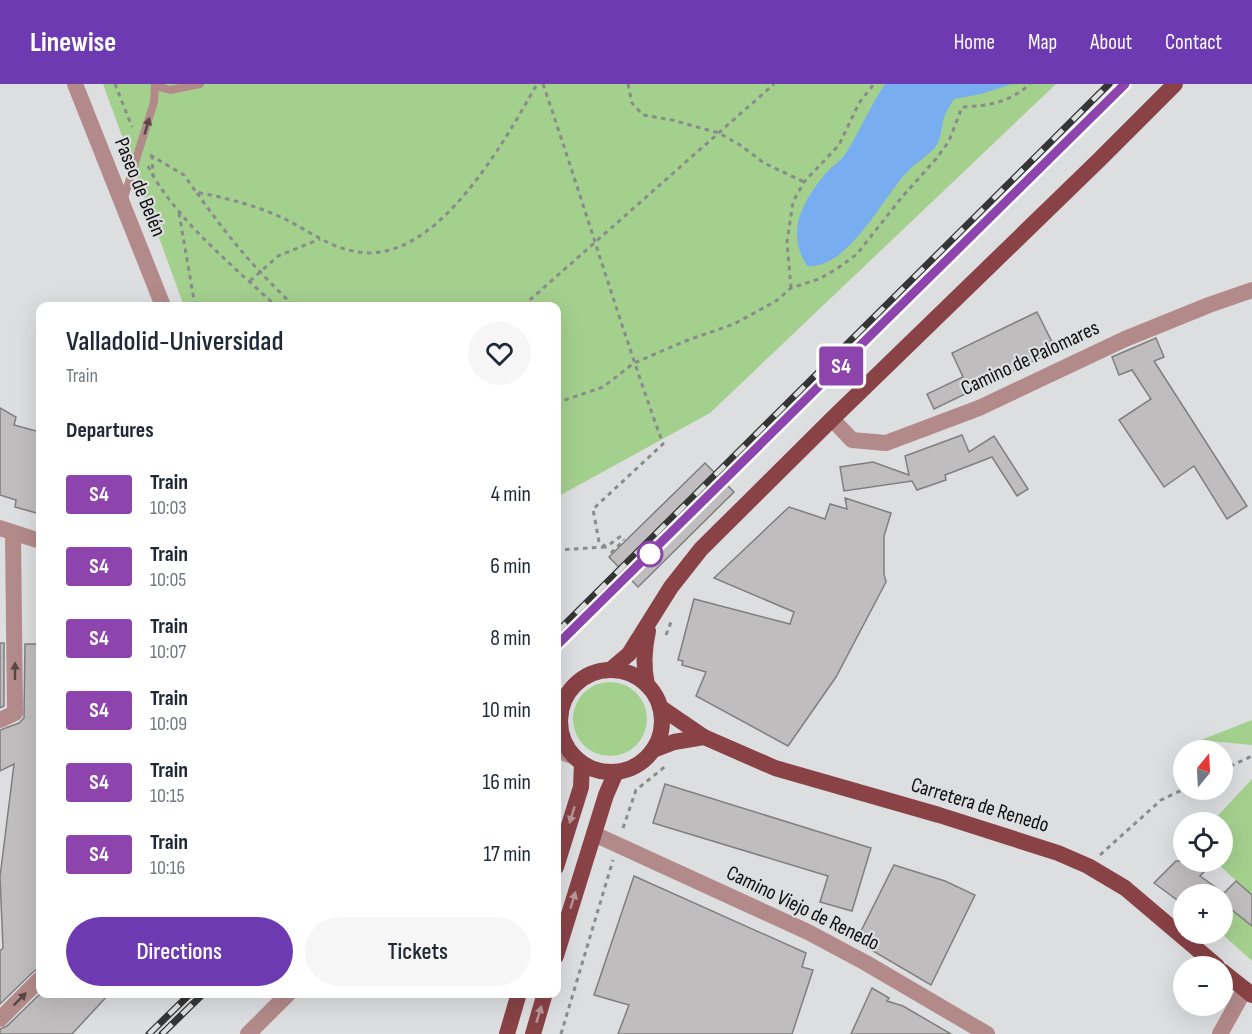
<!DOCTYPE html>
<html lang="en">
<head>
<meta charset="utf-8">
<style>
  body { margin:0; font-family:"Sofia Sans Condensed",sans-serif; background:#f6f6f7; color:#1f2937; height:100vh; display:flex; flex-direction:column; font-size:22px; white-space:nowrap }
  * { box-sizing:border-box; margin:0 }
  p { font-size:20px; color:#747a83 }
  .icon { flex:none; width:33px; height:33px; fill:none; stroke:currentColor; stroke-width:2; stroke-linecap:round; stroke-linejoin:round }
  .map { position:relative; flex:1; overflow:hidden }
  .details { position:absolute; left:36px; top:218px; width:525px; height:696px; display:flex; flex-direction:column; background:#fff; border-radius:12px; box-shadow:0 6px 24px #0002 }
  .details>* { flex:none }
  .badge { padding:0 12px; border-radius:4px; font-size:21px; line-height:39px }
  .needle { width:39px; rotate:18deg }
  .buttons { position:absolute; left:1173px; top:656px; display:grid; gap:12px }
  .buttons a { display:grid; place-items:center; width:60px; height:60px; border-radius:50%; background:#fff; box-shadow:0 6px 24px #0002; font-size:30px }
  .map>.badge { position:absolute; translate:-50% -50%; box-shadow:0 0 0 3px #fff }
  h2 { padding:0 30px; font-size:22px; line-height:54px }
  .round { display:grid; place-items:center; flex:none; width:63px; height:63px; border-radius:32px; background:#f6f6f7 }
  .head { display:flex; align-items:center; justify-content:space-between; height:102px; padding:0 30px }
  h1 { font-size:28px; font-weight:600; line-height:45px }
  .cta { display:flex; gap:12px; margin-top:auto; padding:12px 30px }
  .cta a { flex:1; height:69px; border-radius:36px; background:#6e3ab1; color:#fff; font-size:24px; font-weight:600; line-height:69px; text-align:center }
  .cta a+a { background:#f6f6f7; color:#1f2937 }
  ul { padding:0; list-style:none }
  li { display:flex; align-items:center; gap:18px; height:72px; padding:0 30px }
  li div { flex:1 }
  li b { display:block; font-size:22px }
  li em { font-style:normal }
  li .badge { min-width:66px; font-weight:700; text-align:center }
  header { display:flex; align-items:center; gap:36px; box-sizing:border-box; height:84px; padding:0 30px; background:#6e3ab1; color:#fff }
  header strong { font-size:28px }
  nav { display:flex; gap:33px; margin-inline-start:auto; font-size:21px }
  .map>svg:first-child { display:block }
  .green { fill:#a4d08e }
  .water { fill:#78adf0 }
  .building { fill:#bfbdbd; stroke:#807e7e; stroke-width:1.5 }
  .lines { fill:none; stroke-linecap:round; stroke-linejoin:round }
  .path { stroke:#8a8b8b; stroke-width:3; stroke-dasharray:4.5 4.5; stroke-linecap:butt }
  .service { stroke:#b38a8a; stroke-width:8 }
  .minor { stroke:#b38a8a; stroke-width:16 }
  .tertiary { stroke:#b38a8a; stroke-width:16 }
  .primary { stroke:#894246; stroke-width:16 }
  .rail-casing { stroke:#353535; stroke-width:7 }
  .rail { stroke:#dddedf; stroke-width:4.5; stroke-dasharray:14; stroke-linecap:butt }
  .oneway { fill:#594747 }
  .oneway2 { fill:#b7989a }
  .line-casing { stroke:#fff; stroke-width:14 }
  .line { stroke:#8e44ad; stroke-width:9 }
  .stop-dot { fill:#fff; stroke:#8e44ad; stroke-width:3 }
  .labels { text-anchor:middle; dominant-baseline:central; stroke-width:4.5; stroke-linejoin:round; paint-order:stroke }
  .street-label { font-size:21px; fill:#101010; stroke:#dddedf }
</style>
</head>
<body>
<header>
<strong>Linewise</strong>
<nav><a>Home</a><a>Map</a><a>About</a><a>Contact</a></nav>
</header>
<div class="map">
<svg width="1252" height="950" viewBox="0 0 1252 950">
  <rect width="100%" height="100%" fill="#dddedf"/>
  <g class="green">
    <polygon points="103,0 1056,0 710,329 557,413 556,222 184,222"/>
    <circle cx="610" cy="635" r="37"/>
    <polygon points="1252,636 1252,661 1201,656"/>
    <polygon points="1252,695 1252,877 1221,849 1222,849 1223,831 1246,806 1215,777 1222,777 1222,738 1212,738"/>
  </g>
  <path class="water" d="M885,0H1012L981,10L954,15C951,20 947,25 945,31C941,41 942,53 936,62C929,72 916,78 908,87C883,113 848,186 807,182C785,147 803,117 826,89C832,82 841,77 846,69C860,47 870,22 885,0Z"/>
  <g class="building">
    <polygon points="1037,228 1056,266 934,325 927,310 963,293 952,269"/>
    <polygon points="1156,254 1164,273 1154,277 1247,422 1227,435 1194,382 1164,403 1119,336 1151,315 1132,286 1119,291 1112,273"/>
    <polygon points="0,324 16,333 14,341 40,348 40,430 15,423 16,416 0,411"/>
    <polygon points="962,351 969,368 994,352 1028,405 1017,412 992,373 945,391 946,396 917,406 912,397 844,407 840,383 873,378 909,391 905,372"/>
    <polygon points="705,379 734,408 638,503 609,473"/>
    <polygon points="845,414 891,429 884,452 884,490 886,498 836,593 788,662 696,612 706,588 682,581 683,577 678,576 694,515 790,540 794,528 714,494 789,423 825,435 830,420 847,425"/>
    <polygon points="0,559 4,559 4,622 0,624"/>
    <polygon points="25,560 40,560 40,883 33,888 0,920 0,867 3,864 0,793 14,680 0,687 0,646 19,639 24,634"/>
    <polygon points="665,700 871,764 852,827 820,818 828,792 653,739"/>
    <polygon points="1176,777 1215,777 1200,792 1224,809 1236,797 1252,811 1252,842 1222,818 1223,810 1184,810 1184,821 1154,799"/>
    <polygon points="894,781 945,797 975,811 931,901 856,857"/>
    <polygon points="634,792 806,869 802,883 813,886 792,950 618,950 629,921 594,911"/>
    <polygon points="872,904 889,914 887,917 903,922 951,950 851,950"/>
    <polygon points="41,909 110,909 72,950 0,950 0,945 7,942"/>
  </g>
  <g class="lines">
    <g class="path">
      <polyline points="115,0 132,43"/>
      <path d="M543,0C584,120 620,241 663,360L593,425L599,458L606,463L621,452L624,456"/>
      <polyline points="628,0 632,19 643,31 672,36 719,49 740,61 764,79 804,98"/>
      <path d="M150,71L184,91L196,108C226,114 255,121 283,134C306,145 327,162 353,167C434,186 504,58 537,0"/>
      <polyline points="152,71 153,91"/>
      <path d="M148,82C173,133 234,183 276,222"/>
      <path d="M197,109C228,153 255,185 294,222"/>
      <polyline points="179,129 195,222"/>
      <polyline points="250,197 278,172 320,155"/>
      <polyline points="791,204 787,158 793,118 804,98 839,61 859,19 874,0"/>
      <polyline points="523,222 774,0"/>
      <path d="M556,319L603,303L634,279L688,256L734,240L776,217L791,204L819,195L838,184L857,170L902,113L936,75L949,57L962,23C989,22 1010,18 1030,0"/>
      <polyline points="556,466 606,463"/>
      <polyline points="611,469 624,456"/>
      <polyline points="666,551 671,538"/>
      <polyline points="1222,686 1252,672"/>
      <polyline points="623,744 636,706 667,681"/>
      <polyline points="1100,771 1161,716 1184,705"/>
      <polyline points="561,950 613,776"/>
    </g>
    <g class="service">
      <polyline points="156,2 170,6 200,0"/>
      <polyline points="123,117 154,18 155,0"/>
    </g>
    <g class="minor">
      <polyline points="75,0 163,222"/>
      <polyline points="832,335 852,356 886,359 979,324 1125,255 1209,221 1252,206"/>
      <polyline points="556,634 561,629"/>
      <polyline points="0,636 15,629 13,449"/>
      <polyline points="556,666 575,673"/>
      <polyline points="594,750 808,848 866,879 987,950"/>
      <polyline points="0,935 40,895"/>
      <polyline points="248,950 289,909"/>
      <polyline points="1220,950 1245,905"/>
    </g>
    <polyline class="tertiary" points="0,444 40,457"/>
    <g class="primary">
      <polyline points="610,586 629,570 671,503 701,465 832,335 1099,76 1175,0"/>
      <circle cx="611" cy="637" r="51"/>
      <path d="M647,601C643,583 644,565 648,547"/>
      <polyline points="660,623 704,653 775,684 939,731 1058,769 1088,782 1125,804 1217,882"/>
      <polyline points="653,666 674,658 704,653"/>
      <polyline points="556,783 581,703 582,679"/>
      <polyline points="556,872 606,711 616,688"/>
      <polyline points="1222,887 1252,911"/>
      <polyline points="507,950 519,909"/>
      <polyline points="533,950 545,909"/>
    </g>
    <g class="rail-casing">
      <g id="rail">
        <polyline points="556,549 1109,0"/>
        <polyline points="556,562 1125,0"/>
        <polyline points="149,950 191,909"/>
        <polyline points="162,950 204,909"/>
      </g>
    </g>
    <use href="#rail" class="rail"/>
  </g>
  <defs><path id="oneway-solid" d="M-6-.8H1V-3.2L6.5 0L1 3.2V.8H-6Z" transform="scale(1.5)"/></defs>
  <g class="oneway">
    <use href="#oneway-solid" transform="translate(147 42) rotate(-74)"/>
    <use href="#oneway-solid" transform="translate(15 587) rotate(-90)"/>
    <use href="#oneway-solid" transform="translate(20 915) rotate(-45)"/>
  </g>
  <g class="oneway2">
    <use href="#oneway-solid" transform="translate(572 731) rotate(107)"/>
    <use href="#oneway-solid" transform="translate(573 816) rotate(-73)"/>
    <use href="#oneway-solid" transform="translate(539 930) rotate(-73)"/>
  </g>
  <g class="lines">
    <g class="line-casing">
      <polyline id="line" points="556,562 1125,0"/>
    </g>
    <use href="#line" class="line"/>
  </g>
  <circle class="stop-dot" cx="650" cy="470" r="12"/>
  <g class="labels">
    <g class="street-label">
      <text transform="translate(140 103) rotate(68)">Paseo de Belén</text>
      <text transform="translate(1030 274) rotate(-25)">Camino de Palomares</text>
      <text transform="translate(980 721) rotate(17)">Carretera de Renedo</text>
      <text transform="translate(803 824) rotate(26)">Camino Viejo de Renedo</text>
    </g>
  </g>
</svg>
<div class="buttons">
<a><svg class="needle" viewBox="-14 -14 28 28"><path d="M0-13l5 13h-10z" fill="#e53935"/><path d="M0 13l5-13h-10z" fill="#747a83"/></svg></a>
<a><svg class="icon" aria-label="locate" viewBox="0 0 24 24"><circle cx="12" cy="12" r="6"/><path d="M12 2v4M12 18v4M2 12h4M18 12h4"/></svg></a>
<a>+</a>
<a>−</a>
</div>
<b class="badge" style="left:841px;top:282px;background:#8e44ad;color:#fff">S4</b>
<section class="details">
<div class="head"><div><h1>Valladolid-Universidad</h1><p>Train</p></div><a class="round"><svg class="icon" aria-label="heart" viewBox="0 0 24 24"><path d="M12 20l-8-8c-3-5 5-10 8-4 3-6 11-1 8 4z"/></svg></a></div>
<h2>Departures</h2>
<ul>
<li><span class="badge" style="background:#8e44ad;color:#fff">S4</span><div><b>Train</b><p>10:03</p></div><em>4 min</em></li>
<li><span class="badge" style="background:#8e44ad;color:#fff">S4</span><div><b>Train</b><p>10:05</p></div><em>6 min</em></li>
<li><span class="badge" style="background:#8e44ad;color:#fff">S4</span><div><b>Train</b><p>10:07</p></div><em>8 min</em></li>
<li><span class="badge" style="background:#8e44ad;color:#fff">S4</span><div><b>Train</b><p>10:09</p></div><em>10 min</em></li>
<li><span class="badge" style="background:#8e44ad;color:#fff">S4</span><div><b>Train</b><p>10:15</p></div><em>16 min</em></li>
<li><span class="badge" style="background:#8e44ad;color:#fff">S4</span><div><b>Train</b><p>10:16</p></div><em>17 min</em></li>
</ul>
<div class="cta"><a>Directions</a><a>Tickets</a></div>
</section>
</div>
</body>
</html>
